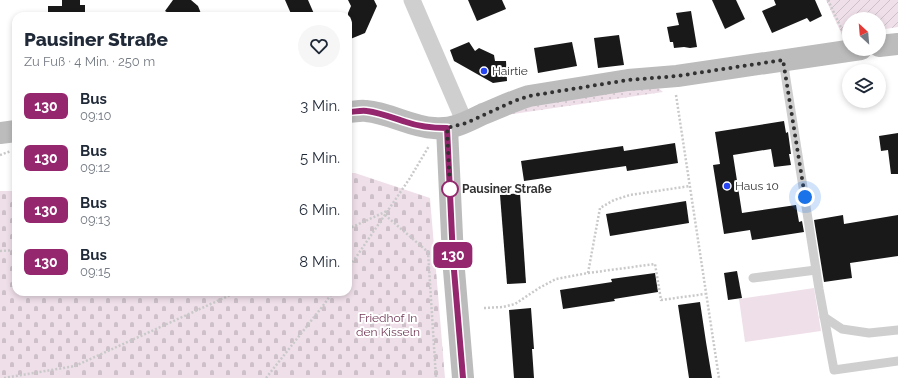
<!DOCTYPE html>
<html lang="de">
<head>
<meta charset="utf-8">
<style>
  body { margin:0; font-family:Raleway,sans-serif; background:#f6f6f7; color:#1f2937; height:100vh; display:flex; flex-direction:column; font-size:15px; white-space:nowrap }
  * { box-sizing:border-box; margin:0 }
  p { font-size:13px; color:#747a83 }
  .icon { flex:none; width:22px; height:22px; fill:none; stroke:currentColor; stroke-width:2; stroke-linecap:round; stroke-linejoin:round }
  .map { position:relative; flex:1; overflow:hidden }
  .panel { position:absolute; left:12px; top:12px; width:340px; height:284px; display:flex; flex-direction:column; background:#fff; border-radius:12px; box-shadow:0 2px 6px #0003 }
  .panel>* { flex:none }
  .badge { padding:0 8px; border-radius:6px; font-size:14px; line-height:26px }
  .needle { width:26px; rotate:334deg }
  .fabs { position:absolute; left:842px; top:12px; display:grid; gap:8px }
  .fabs a { display:grid; place-items:center; width:44px; height:44px; border-radius:50%; background:#fff; box-shadow:0 2px 6px #0003; font-size:20px }
  .you { position:absolute; width:20px; height:20px; margin:-10px; border:3px solid #fff; border-radius:50%; background:#1a73e8; box-shadow:0 0 0 6px #1a73e833 }
  .map>.badge { position:absolute; translate:-50% -50%; box-shadow:0 0 0 2px #fff }
  .round { display:grid; place-items:center; flex:none; width:42px; height:42px; border-radius:21px; background:#f6f6f7 }
  .head { display:flex; align-items:center; justify-content:space-between; height:68px; padding:0 12px }
  h1 { font-size:19px; font-weight:800; line-height:30px }
  ul { padding:0; list-style:none }
  li { display:flex; align-items:center; gap:12px; height:52px; padding:0 12px }
  li div { flex:1 }
  li b { display:block; font-size:15px }
  li em { font-style:normal }
  li .badge { min-width:44px; font-weight:700; text-align:center }
  .map>svg:first-child { display:block }
  .grass { fill:url(#grass-dots) }
  .cemetery { fill:url(#cemetery-stones) }
  .garden { fill:url(#garden-furrows) }
  .pitch { fill:#efdfe9 }
  .building { fill:#191919 }
  .lines { fill:none; stroke-linecap:round; stroke-linejoin:round }
  .path { stroke:#c9c9c9; stroke-width:2.5; stroke-dasharray:2 2; stroke-linecap:butt }
  .lane { stroke:#cfcfcf; stroke-width:9 }
  .street { stroke:#cfcfcf; stroke-width:17 }
  .secondary { stroke:#bcbcbc; stroke-width:22 }
  .line-casing { stroke:#fff; stroke-width:9 }
  .line { stroke:#95276e; stroke-width:6 }
  .walk { stroke:#323232; stroke-width:4; stroke-dasharray:0 7.2 }
  .poi-dot { fill:#2845f4; stroke:#fff; stroke-width:1.5 }
  .stop-dot { fill:#fff; stroke:#95276e; stroke-width:2 }
  .labels { text-anchor:middle; dominant-baseline:central; stroke-width:4; stroke-linejoin:round; paint-order:stroke }
  .poi-label { font-size:12px; fill:#323232; stroke:#fff; text-anchor:start }
  .stop-label { font-size:12px; font-weight:bold; fill:#323232; stroke:#fff; text-anchor:start }
  .park-label { font-size:12px; fill:#733a58; stroke:#fff }
</style>
</head>
<body>
<div class="map">
<svg width="898" height="378" viewBox="0 0 898 378">
  <defs>
    <pattern id="grass-dots" width="8" height="8" patternUnits="userSpaceOnUse"><rect width="8" height="8" fill="#efdfe9"/><path d="M2 2h.1M6 6h.1" fill="none" stroke="#cdc0c8" stroke-width="1.8" stroke-linecap="round"/></pattern>
    <pattern id="cemetery-stones" width="16" height="16" patternUnits="userSpaceOnUse"><rect width="16" height="16" fill="#efdfe9"/><path d="M2 7V4a2 2 0 0 1 4 0v3zM10 15v-3a2 2 0 0 1 4 0v3z" fill="#cdc0c8"/></pattern>
    <pattern id="garden-furrows" width="10" height="10" patternUnits="userSpaceOnUse"><rect width="10" height="10" fill="#efdfe9"/><path d="M-1 1l2-2M0 10L10 0M9 11l2-2" fill="none" stroke="#cdc0c8"/></pattern>
  </defs>
  <rect width="100%" height="100%" fill="#fff"/>
  <polygon class="grass" points="654,84 663,92 500,116 518,107"/>
  <polygon class="cemetery" points="348,173 355,173 430,198 445,378 0,378 0,191 16,191 16,292 348,292"/>
  <polygon class="garden" points="826,0 898,0 898,27 879,30 879,19 849,19 849,34 842,35"/>
  <polygon class="pitch" points="814,288 821,331 745,342 739,299"/>
  <g class="building">
    <polygon points="62,0 80,0 80,5 85,5 85,16 48,16 48,6 62,6"/>
    <polygon points="173,0 191,0 198,6 202,16 173,16 165,11"/>
    <polygon points="285,0 308,0 315,16 292,16"/>
    <polygon points="348,0 374,0 377,6 365,33 348,40 348,13 351,6"/>
    <polygon points="468,0 502,0 506,9 477,21"/>
    <polygon points="712,0 736,0 745,19 725,29"/>
    <polygon points="774,0 815,0 822,16 810,22 807,18 772,33 762,11 776,5"/>
    <polygon points="691,11 697,47 690,48 684,47 674,48 673,42 670,42 667,27 679,25 676,13"/>
    <polygon points="619,35 624,65 598,68 594,38"/>
    <polygon points="469,42 475,51 479,48 494,55 495,61 506,61 507,81 493,83 454,61 450,50"/>
    <polygon points="572,42 577,66 538,73 534,48"/>
    <polygon points="784,121 786,133 788,132 791,154 789,154 791,165 774,167 771,149 733,155 742,213 796,205 799,222 802,221 804,232 752,240 750,230 724,234 713,165 720,164 715,132"/>
    <polygon points="898,133 898,174 891,174 888,150 881,151 879,136"/>
    <polygon points="675,143 678,163 627,171 626,166 524,181 521,161 623,146 624,151"/>
    <polygon points="520,193 526,283 507,284 500,195"/>
    <polygon points="686,201 689,223 610,236 606,214"/>
    <polygon points="843,215 844,224 898,215 898,256 850,263 852,278 824,282 814,220"/>
    <polygon points="737,271 742,298 728,300 724,273"/>
    <polygon points="655,273 658,292 614,299 615,301 563,309 560,290 612,282 611,279"/>
    <polygon points="700,302 706,342 712,378 689,378 678,305"/>
    <polygon points="531,308 534,349 532,349 534,378 514,378 509,310"/>
  </g>
  <g class="lines">
    <g class="path">
      <polyline points="828,0 844,34"/>
      <polyline points="676,95 719,378"/>
      <polyline points="0,155 11,151"/>
      <polyline points="385,215 428,252 436,378"/>
      <polyline points="348,229 387,211"/>
      <polyline points="0,251 16,250"/>
      <polyline points="348,269 410,178 429,146"/>
      <polyline points="588,273 655,264 661,300 705,294"/>
      <polyline points="484,308 503,307 515,304 539,288 556,279 588,273 600,208 614,200 630,195 690,186"/>
      <polyline points="4,378 75,366 237,292"/>
      <polyline points="266,378 322,307 333,292"/>
    </g>
    <g class="lane">
      <polyline points="783,60 819,289 834,370 898,361"/>
      <polyline points="753,278 816,270"/>
      <polyline points="824,317 842,329 869,333 898,330"/>
    </g>
    <polyline class="street" points="412,0 465,123"/>
    <g class="secondary">
      <polyline points="879,46 898,44"/>
      <path d="M348,112C354,112 360,110 366,111C390,113 411,127 434,128C452,130 467,122 483,114C498,108 513,101 529,96L628,80L677,76L861,49"/>
      <polyline points="447,128 453,258 463,378"/>
      <polyline points="0,133 16,131"/>
    </g>
  </g>
  <g class="lines">
    <g class="line-casing">
      <path id="line" d="M348,112C354,112 361,110 367,111C381,113 393,118 406,122C420,127 433,128 447,128L453,258L463,378"/>
    </g>
    <use href="#line" class="line"/>
    <polyline class="walk" points="450,189 447,128 466,123 514,101 529,96 628,80 677,76 783,60 805,197"/>
  </g>
  <g class="poi-dot">
    <circle cx="484" cy="71" r="4"/>
    <circle cx="727" cy="186" r="4"/>
  </g>
  <circle class="stop-dot" cx="450" cy="189" r="8"/>
  <g class="labels">
    <g class="poi-label">
      <text x="492" y="71">Hairtie</text>
      <text x="735" y="186">Haus 10</text>
    </g>
    <g class="stop-label">
      <text x="462" y="189">Pausiner Straße</text>
    </g>
    <g class="park-label">
      <text x="388" y="318">Friedhof In<tspan x="388" dy="14">den Kisseln</tspan></text>
    </g>
  </g>
</svg>
<div class="fabs">
<a><svg class="needle" viewBox="-14 -14 28 28"><path d="M0-13l5 13h-10z" fill="#e53935"/><path d="M0 13l5-13h-10z" fill="#747a83"/></svg></a>
<a><svg class="icon" aria-label="layers" viewBox="0 0 24 24"><path d="M12 4l9 5-9 5-9-5zM3 14l9 5 9-5"/></svg></a>
</div>
<div class="you" style="left:805px;top:197px"></div>
<b class="badge" style="left:453px;top:255px;background:#95276e;color:#fff">130</b>
<section class="panel">
<div class="head"><div><h1>Pausiner Straße</h1><p>Zu Fuß · 4 Min. · 250 m</p></div><a class="round"><svg class="icon" aria-label="heart" viewBox="0 0 24 24"><path d="M12 20l-8-8c-3-5 5-10 8-4 3-6 11-1 8 4z"/></svg></a></div>
<ul>
<li><span class="badge" style="background:#95276e;color:#fff">130</span><div><b>Bus</b><p>09:10</p></div><em>3 Min.</em></li>
<li><span class="badge" style="background:#95276e;color:#fff">130</span><div><b>Bus</b><p>09:12</p></div><em>5 Min.</em></li>
<li><span class="badge" style="background:#95276e;color:#fff">130</span><div><b>Bus</b><p>09:13</p></div><em>6 Min.</em></li>
<li><span class="badge" style="background:#95276e;color:#fff">130</span><div><b>Bus</b><p>09:15</p></div><em>8 Min.</em></li>
</ul>
</section>
</div>
</body>
</html>
